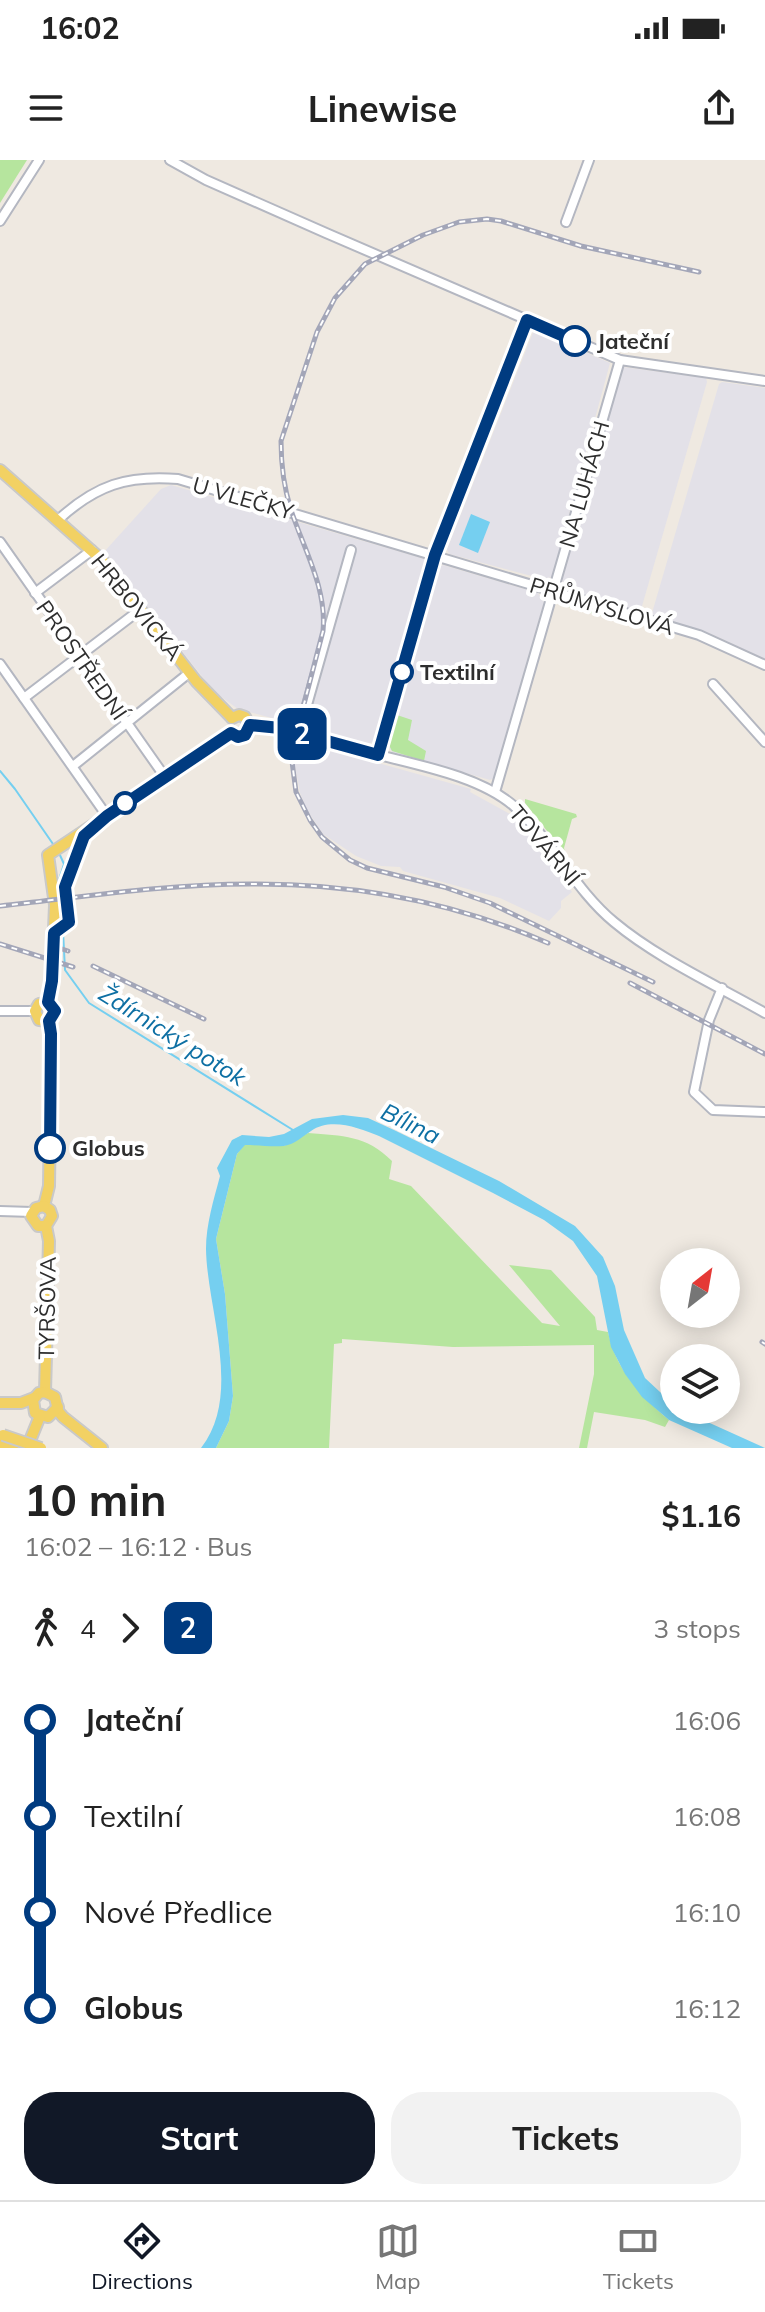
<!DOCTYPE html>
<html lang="en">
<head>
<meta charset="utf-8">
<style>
  body { margin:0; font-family:Mulish,sans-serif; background:#f2f2f2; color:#222; height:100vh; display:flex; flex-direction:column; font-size:30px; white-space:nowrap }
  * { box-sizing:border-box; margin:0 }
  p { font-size:26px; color:#767676 }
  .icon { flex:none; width:44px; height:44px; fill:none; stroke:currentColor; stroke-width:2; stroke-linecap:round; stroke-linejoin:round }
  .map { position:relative; height:1288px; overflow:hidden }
  .sheet { display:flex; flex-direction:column; background:#fff; flex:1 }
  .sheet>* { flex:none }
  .badge { padding:0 16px; border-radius:12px; font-size:28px; line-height:52px }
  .needle { width:52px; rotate:31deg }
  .fabs { position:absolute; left:660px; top:1088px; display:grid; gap:16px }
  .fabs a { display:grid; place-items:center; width:80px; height:80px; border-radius:50%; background:#fff; box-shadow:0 4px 20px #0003; font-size:40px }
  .map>.badge { position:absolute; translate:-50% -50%; box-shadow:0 0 0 4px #fff }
  .legs { display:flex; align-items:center; gap:12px; height:88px; padding:0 24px; font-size:26px }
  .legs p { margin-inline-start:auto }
  .overview { display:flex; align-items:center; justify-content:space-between; height:136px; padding:0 24px }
  h1 { font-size:44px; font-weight:700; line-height:60px }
  .action { display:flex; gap:16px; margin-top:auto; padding:16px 24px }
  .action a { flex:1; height:92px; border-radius:32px; background:#111827; color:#fff; font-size:32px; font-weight:700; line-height:92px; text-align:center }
  .action a+a { background:#f2f2f2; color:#222 }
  ul { padding:0 24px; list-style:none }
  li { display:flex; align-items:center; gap:28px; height:96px; font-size:30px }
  li i { display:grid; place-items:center; width:12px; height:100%; margin:0 10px; background:currentColor }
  li i::after { content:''; width:20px; height:20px; margin:-10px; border:6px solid; border-radius:50%; background:#fff }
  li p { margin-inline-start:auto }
  li:first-child i { background:linear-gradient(#0000 50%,currentColor 0) }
  li:last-child i { background:linear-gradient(currentColor 50%,#0000 0) }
  .status { display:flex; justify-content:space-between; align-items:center; height:56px; padding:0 40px; background:#fff; direction:ltr }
  .status svg { height:22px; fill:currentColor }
  header { display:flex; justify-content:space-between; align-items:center; height:104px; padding:0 24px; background:#fff; font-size:36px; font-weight:700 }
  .tab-bar { display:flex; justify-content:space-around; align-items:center; height:112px; border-top:2px solid #e0e0e0; background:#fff; font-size:22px; color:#767676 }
  .tab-bar a { display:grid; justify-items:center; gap:4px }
  .tab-bar .selected { color:#111827 }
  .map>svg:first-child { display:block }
  .industrial { fill:#e3e1e8 }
  .green { fill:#b6e59e }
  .water { fill:#75cff0 }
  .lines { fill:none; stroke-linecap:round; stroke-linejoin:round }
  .stream { stroke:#75cff0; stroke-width:2 }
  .minor-casing { stroke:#b4b7c1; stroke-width:12 }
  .major-casing { stroke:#c9c9c9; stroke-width:14 }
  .minor { stroke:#fff; stroke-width:8 }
  .major { stroke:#f2d163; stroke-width:10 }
  .rail-casing { stroke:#a3a6b8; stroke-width:5 }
  .rail { stroke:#fff; stroke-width:2; stroke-dasharray:6; stroke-linecap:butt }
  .major-bridge-casing { stroke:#c9c9c9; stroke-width:14; stroke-linecap:butt }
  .major-bridge { stroke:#f2d163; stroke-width:10 }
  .line-1-casing { stroke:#fff; stroke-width:18 }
  .line-1 { stroke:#003b80; stroke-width:12 }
  .stop-1-dot { fill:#fff; stroke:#003b80; stroke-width:4 }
  .labels { text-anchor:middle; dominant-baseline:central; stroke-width:8; stroke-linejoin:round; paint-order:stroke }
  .stop-label { font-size:22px; font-weight:bold; fill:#2e2e2e; stroke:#fff; text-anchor:start }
  .street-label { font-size:22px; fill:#2e2e2e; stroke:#fff }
  .water-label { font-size:24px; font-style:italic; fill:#0d6fa3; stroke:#fff }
</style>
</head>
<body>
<div class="status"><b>16:02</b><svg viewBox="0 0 49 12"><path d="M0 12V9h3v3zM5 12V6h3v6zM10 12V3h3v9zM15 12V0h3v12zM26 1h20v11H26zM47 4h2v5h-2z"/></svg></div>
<header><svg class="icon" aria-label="menu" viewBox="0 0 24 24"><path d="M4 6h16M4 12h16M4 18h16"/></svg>Linewise<svg class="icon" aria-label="share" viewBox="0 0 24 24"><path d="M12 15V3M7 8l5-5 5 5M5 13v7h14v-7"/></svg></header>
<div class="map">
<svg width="765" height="1288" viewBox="0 0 765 1288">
  <rect width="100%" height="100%" fill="#efe9e1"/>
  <g class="industrial">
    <polygon points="534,170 610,203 552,417 543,419 449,394 447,389"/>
    <polygon points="623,207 706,218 707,222 640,453 569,430 562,421"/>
    <polygon points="722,222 765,228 765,499 709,473 654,456 652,453 719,224"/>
    <polygon points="171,325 425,399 427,403 374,581 369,584 238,549 216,533 204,519 104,392 161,329"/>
    <polygon points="443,405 538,433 544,442 494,618 490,620 392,592 388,586 439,407"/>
    <polygon points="296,580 471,629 470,632 512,655 527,669 572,732 561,741 561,748 549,761 500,738 403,711 400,707 381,706 356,696 323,674 307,650 300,633 294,601"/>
  </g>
  <g class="green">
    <polygon points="0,0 27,0 0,43"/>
    <polygon points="557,437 565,438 590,450 603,450 631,458 629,464 555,443"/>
    <polygon points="397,555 412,560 408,580 426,591 424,601 392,591 389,585"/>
    <polygon points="525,639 576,654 577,657 572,659 564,688 566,695 525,643"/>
    <path d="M308,973C343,976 366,975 392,1001L389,1019L411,1026L542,1163L560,1166L509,1105L551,1110L595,1157L597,1170L608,1172C616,1210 641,1236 669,1260L665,1267L645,1260L594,1252L587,1288H579L594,1214V1185L453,1187L342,1179V1183L334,1184L329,1288H216L229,1261L233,1236L225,1134L216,1079L237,994L245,984L284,986Z"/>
  </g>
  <g class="water">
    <polygon points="471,354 490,362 478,393 459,385"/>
    <path d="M343,955L368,958L394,970L499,1021L575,1066L603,1097L615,1126L624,1170L645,1218L674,1245V1250H681L765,1288H732L669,1260L642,1237L625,1214L611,1187L597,1116L573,1081L544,1060L493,1033L379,976C359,968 331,957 311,971C302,977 295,984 284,986C271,987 257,985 245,985L237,994L216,1079L225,1134L233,1236L229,1261L216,1288H201C243,1234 207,1150 206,1089C206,1064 214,1039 220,1016L217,1008L232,980L242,975L269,977L284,974L312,959Z"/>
  </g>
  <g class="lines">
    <g class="stream">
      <polyline points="0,611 15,629 53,684"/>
      <polyline points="59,693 64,704 58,723 62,760"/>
      <polyline points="63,771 65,810 89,843 293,970"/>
    </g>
    <g class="minor-casing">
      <g id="minor">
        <polyline points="170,0 206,20 326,73 620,200 765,221"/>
        <polyline points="0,61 39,0"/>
        <polyline points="566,62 589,0"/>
        <path d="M58,360C96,325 127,315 178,319L699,475L765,505"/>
        <polyline points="0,382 165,617"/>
        <polyline points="35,433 92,390"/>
        <polyline points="0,504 107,656"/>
        <polyline points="713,524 765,582"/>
        <polyline points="24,538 141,449"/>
        <path d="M250,565C285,564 323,580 356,589C405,603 477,613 515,647C553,681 575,730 614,762C657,798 716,825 765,853"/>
        <polyline points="299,573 351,390"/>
        <polyline points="378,595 435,395 527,160"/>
        <polyline points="73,606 189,513"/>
        <polyline points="495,632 620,200"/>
        <polyline points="722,828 709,860 694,932 713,950 765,952"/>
        <polyline points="0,851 35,851"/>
        <polyline points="0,1051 32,1052"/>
      </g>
    </g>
    <g class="major-casing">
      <g id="major">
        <polyline points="0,310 102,400 196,521 232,558"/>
        <polyline points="231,573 243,577 250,567 245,557 239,555 232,558"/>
        <polyline points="54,773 69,762 66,720 80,683 90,670"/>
        <polyline points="48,842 52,821 55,745 48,695 231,573"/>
        <polyline points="48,842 39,844 35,851 39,860 49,861"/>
        <polyline points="44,1046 49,1026 51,874 49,861 55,851 48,842"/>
        <polyline points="44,1046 50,1050 52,1056 46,1066 49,1081 45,1232"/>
        <polyline points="44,1046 36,1048 31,1056 38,1066 46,1066"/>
        <polyline points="45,1232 55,1237 58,1251 63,1257 102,1288"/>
        <polyline points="45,1232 39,1233 33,1240 35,1253 48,1257 58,1247"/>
        <polyline points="0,1243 21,1243 34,1238"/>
        <polyline points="0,1284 13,1288"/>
        <polyline points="27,1288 40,1256"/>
      </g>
    </g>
    <use href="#minor" class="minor"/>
    <use href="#major" class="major"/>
    <g class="rail-casing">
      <g id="rail">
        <path d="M0,746C83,737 167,724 250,724C352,723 454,742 548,783"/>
        <polyline points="0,784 73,807"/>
        <polyline points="56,787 68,791"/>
        <polyline points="93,806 204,859"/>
        <path d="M653,822L490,743L444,727L367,708L350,700L322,677L310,660L296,632L291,594L323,471C327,428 304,390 291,350C284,328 281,304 281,281L317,172L335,138L365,104L423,75L459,62L487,59L501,61L581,86L699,112"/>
        <polyline points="630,823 765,894"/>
        <polyline points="762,1182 765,1184"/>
      </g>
    </g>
    <use href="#rail" class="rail"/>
    <g class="major-bridge-casing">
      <polyline id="major-bridge" points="3,1275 41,1288"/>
    </g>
    <use href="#major-bridge" class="major-bridge"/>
  </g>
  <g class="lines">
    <g class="line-1-casing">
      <polyline id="line-1" points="50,988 51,874 49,861 55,851 48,842 52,821 54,773 69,762 65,727 84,676 107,656 231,573 238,577 245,575 250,565 280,568 378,595 435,395 527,160 575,181"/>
    </g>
    <use href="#line-1" class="line-1"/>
  </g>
  <g class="stop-1-dot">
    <circle cx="575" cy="181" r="14"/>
    <circle cx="402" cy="512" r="10"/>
    <circle cx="125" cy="643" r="10"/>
    <circle cx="50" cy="988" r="14"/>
  </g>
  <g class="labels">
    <g class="stop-label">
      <text x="597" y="181">Jateční</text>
      <text x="420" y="512">Textilní</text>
      <text x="72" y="988">Globus</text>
    </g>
    <g class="street-label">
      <text transform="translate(584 324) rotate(-74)">NA LUHÁCH</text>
      <text transform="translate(243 338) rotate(16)">U VLEČKY</text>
      <text transform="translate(602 446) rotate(17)">PRŮMYSLOVÁ</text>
      <text transform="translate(137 447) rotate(51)">HRBOVICKÁ</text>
      <text transform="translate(82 500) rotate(55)">PROSTŘEDNÍ</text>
      <text transform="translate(545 685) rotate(50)">TOVÁRNÍ</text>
      <text transform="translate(47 1148) rotate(-89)">TYRŠOVA</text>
    </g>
    <g class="water-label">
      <text transform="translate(173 875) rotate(32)">Ždírnický potok</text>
      <text transform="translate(411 963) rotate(26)">Bílina</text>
    </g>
  </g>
</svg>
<div class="fabs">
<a><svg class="needle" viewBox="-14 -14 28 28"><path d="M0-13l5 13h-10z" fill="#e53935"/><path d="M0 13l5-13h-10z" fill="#767676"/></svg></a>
<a><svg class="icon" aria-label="layers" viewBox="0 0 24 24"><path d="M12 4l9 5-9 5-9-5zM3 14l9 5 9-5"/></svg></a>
</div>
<b class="badge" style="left:302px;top:574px;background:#003b80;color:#fff">2</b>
</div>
<section class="sheet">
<div class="overview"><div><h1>10 min</h1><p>16:02 – 16:12 · Bus</p></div><b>$1.16</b></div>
<div class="legs"><svg class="icon" aria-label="walk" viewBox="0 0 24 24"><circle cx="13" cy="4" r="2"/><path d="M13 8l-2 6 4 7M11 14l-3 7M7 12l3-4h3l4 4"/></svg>4<svg class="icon" aria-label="forward" viewBox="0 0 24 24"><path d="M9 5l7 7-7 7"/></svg><b class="badge" style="background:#003b80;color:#fff">2</b><p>3 stops</p></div>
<ul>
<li><i style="color:#003b80"></i><b>Jateční</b><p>16:06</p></li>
<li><i style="color:#003b80"></i><span>Textilní</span><p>16:08</p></li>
<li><i style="color:#003b80"></i><span>Nové Předlice</span><p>16:10</p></li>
<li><i style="color:#003b80"></i><b>Globus</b><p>16:12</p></li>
</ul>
<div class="action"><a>Start</a><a>Tickets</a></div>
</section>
<nav class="tab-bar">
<a class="selected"><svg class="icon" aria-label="directions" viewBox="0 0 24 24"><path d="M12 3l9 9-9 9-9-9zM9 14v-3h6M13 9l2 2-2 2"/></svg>Directions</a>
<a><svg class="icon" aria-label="map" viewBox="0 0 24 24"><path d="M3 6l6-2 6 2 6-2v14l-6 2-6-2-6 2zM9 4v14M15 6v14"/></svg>Map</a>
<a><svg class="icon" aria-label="tickets" viewBox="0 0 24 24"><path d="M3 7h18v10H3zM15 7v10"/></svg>Tickets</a>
</nav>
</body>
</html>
